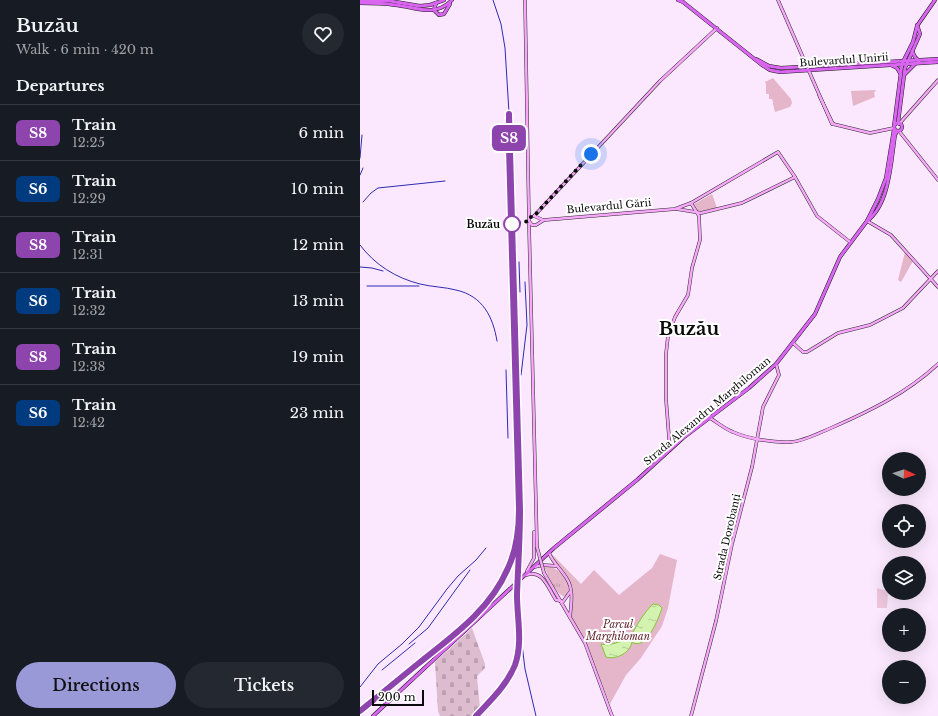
<!DOCTYPE html>
<html lang="en">
<head>
<meta charset="utf-8">
<style>
  body { margin:0; font-family:"Libre Baskerville",serif; background:#242831; color:#f1f3f6; height:100vh; display:flex; flex-direction:column; font-size:15px; white-space:nowrap }
  * { box-sizing:border-box; margin:0 }
  p { font-size:13px; color:#9ea1a6 }
  .icon { flex:none; width:22px; height:22px; fill:none; stroke:currentColor; stroke-width:2; stroke-linecap:round; stroke-linejoin:round }
  .map { position:relative; flex:1; overflow:hidden }
  .sheet { display:flex; flex-direction:column; background:#171b24; width:360px }
  .sheet>* { flex:none }
  .badge { padding:0 8px; border-radius:6px; font-size:14px; line-height:26px }
  .needle { width:26px; rotate:93deg }
  .tools { position:absolute; left:522px; top:452px; display:grid; gap:8px }
  .tools a { display:grid; place-items:center; width:44px; height:44px; border-radius:50%; background:#171b24; box-shadow:0 4px 16px #0002; font-size:20px }
  .scale { position:absolute; left:12px; bottom:10px; width:52px; box-sizing:border-box; padding-left:4px; border:2px solid #0a0a0a; border-top:0; font-size:11px; line-height:14px; white-space:nowrap; color:#0a0a0a; -webkit-text-stroke:3px #fff; paint-order:stroke }
  .you { position:absolute; width:20px; height:20px; margin:-10px; border:3px solid #fff; border-radius:50%; background:#1a73e8; box-shadow:0 0 0 6px #1a73e833 }
  .map>.badge { position:absolute; translate:-50% -50%; box-shadow:0 0 0 2px #fff }
  h2 { padding:0 16px; font-size:15px; line-height:36px }
  .round { display:grid; place-items:center; flex:none; width:42px; height:42px; border-radius:21px; background:#242831 }
  .head { display:flex; align-items:center; justify-content:space-between; height:68px; padding:0 16px }
  h1 { font-size:19px; font-weight:600; line-height:30px }
  .button { display:flex; gap:8px; margin-top:auto; padding:8px 16px }
  .button a { flex:1; height:46px; border-radius:24px; background:#9999d7; color:#111; font-size:16px; font-weight:600; line-height:46px; text-align:center }
  .button a+a { background:#242831; color:#f1f3f6 }
  ul { padding:0; list-style:none }
  li { display:flex; align-items:center; gap:12px; height:56px; padding:0 16px; border-top:1px solid #363941 }
  li div { flex:1 }
  li b { display:block; font-size:15px }
  li em { font-style:normal }
  li .badge { min-width:44px; font-weight:700; text-align:center }
  main { display:flex; flex:1; min-height:0 }
  .map>svg:first-child { display:block }
  .grass { fill:url(#grass-tufts) }
  .cemetery { fill:url(#cemetery-stones) }
  .park { fill:#e5b5ca }
  .pitch { fill:#edc6dd }
  .water { fill:url(#water-ripples); stroke:#84c53b }
  .lines { fill:none; stroke-linecap:round; stroke-linejoin:round }
  .secondary-casing { stroke:#2c2c2c; stroke-width:3.5 }
  .primary-casing { stroke:#1b1b1b; stroke-width:4 }
  .secondary { stroke:#f8a7fb; stroke-width:2.5 }
  .primary { stroke:#da65f1; stroke-width:3 }
  .rail { stroke:#2e2bb1; stroke-width:1 }
  .secondary-bridge-casing { stroke:#2c2c2c; stroke-width:3.5; stroke-linecap:butt }
  .secondary-bridge { stroke:#f8a7fb; stroke-width:2.5 }
  .line-casing { stroke:#fff; stroke-width:9 }
  .line { stroke:#8e44ad; stroke-width:6 }
  .walk { stroke:#0a0a0a; stroke-width:4; stroke-dasharray:0 7.2 }
  .stop-dot { fill:#fff; stroke:#8e44ad; stroke-width:2 }
  .labels { text-anchor:middle; dominant-baseline:central; stroke-width:4; stroke-linejoin:round; paint-order:stroke }
  .street-label { font-size:10px; fill:#0a0a0a; stroke:#fff }
  .stop-label { font-size:10px; font-weight:bold; fill:#0a0a0a; stroke:#fff; text-anchor:end }
  .park-label { font-size:10px; font-style:italic; fill:#5d1f27; stroke:#fff }
  .town-label { font-size:18px; font-weight:bold; fill:#0a0a0a; stroke:#fff }
</style>
</head>
<body>
<main>
<section class="sheet">
<div class="head"><div><h1>Buzău</h1><p>Walk · 6 min · 420 m</p></div><a class="round"><svg class="icon" aria-label="heart" viewBox="0 0 24 24"><path d="M12 20l-8-8c-3-5 5-10 8-4 3-6 11-1 8 4z"/></svg></a></div>
<h2>Departures</h2>
<ul>
<li><span class="badge" style="background:#8e44ad;color:#fff">S8</span><div><b>Train</b><p>12:25</p></div><em>6 min</em></li>
<li><span class="badge" style="background:#003b80;color:#fff">S6</span><div><b>Train</b><p>12:29</p></div><em>10 min</em></li>
<li><span class="badge" style="background:#8e44ad;color:#fff">S8</span><div><b>Train</b><p>12:31</p></div><em>12 min</em></li>
<li><span class="badge" style="background:#003b80;color:#fff">S6</span><div><b>Train</b><p>12:32</p></div><em>13 min</em></li>
<li><span class="badge" style="background:#8e44ad;color:#fff">S8</span><div><b>Train</b><p>12:38</p></div><em>19 min</em></li>
<li><span class="badge" style="background:#003b80;color:#fff">S6</span><div><b>Train</b><p>12:42</p></div><em>23 min</em></li>
</ul>
<div class="button"><a>Directions</a><a>Tickets</a></div>
</section>
<div class="map">
<svg width="578" height="716" viewBox="0 0 578 716">
  <defs>
    <pattern id="grass-tufts" width="24" height="20" patternUnits="userSpaceOnUse"><rect width="24" height="20" fill="#e5b5ca"/><path d="M3 7l-1-3M5 7V3M7 7l1-3M15 17l-1-3M17 17v-4M19 17l1-3" fill="none" stroke="#c39aac"/></pattern>
    <pattern id="cemetery-stones" width="16" height="16" patternUnits="userSpaceOnUse"><rect width="16" height="16" fill="#ddbcd0"/><path d="M2 7V4a2 2 0 0 1 4 0v3zM10 15v-3a2 2 0 0 1 4 0v3z" fill="#bca0b1"/></pattern>
    <pattern id="water-ripples" width="26" height="14" patternUnits="userSpaceOnUse"><rect width="26" height="14" fill="#d4f2b0"/><path d="M2 4q2-2 4 0t4 0M15 11q2-2 4 0t4 0" fill="none" stroke="#b5ce96"/></pattern>
  </defs>
  <rect width="100%" height="100%" fill="#fbe8fe"/>
  <path class="grass" d="M187,566C197,567 212,580 209,591C209,593 207,595 206,597C197,597 188,575 184,567Z"/>
  <polygon class="cemetery" points="112,628 125,664 125,668 117,676 120,709 114,716 80,716 78,711 75,662"/>
  <g class="park">
    <polygon points="413,78 431,99 432,103 430,107 415,112 413,104 413,102 412,99 409,99 409,94 406,94 406,84 405,82"/>
    <polygon points="516,90 514,93 515,97 493,106 491,91"/>
    <polygon points="352,194 357,208 341,212 338,211 334,204"/>
    <polygon points="545,252 553,261 541,282 538,280"/>
    <polygon points="191,553 221,584 234,570 259,595 292,568 300,554 317,560 308,608 302,626 281,658 266,675 250,704 225,643 210,618 211,599 210,585"/>
  </g>
  <polygon class="pitch" points="517,588 528,591 527,608 517,608"/>
  <path class="water" d="M293,604L299,605L302,608C299,617 286,652 272,642C270,653 256,660 246,657L241,644L248,645L266,640L270,641C271,632 286,610 293,604Z"/>
  <g class="lines">
    <g class="secondary-casing">
      <g id="secondary">
        <polyline points="165,0 169,221 172,225 176,225 184,220 315,209 331,203 418,152 435,177 457,216 490,242"/>
        <polyline points="418,0 472,124 473,124"/>
        <polyline points="459,95 473,124"/>
        <polyline points="473,124 510,133 534,128"/>
        <polyline points="539,124 578,80"/>
        <polyline points="539,131 578,180"/>
        <polyline points="317,209 341,213 382,203 435,177"/>
        <polyline points="174,216 300,81 357,28"/>
        <polyline points="174,216 183,220"/>
        <polyline points="507,221 531,235 578,287"/>
        <polyline points="169,224 177,547"/>
        <polyline points="433,343 443,352 447,352 478,333 510,325 543,308 578,271"/>
        <path d="M350,418C358,423 365,429 373,432C388,439 415,443 431,442C444,441 459,433 471,428C510,411 547,393 578,364"/>
        <polyline points="310,450 306,399 306,354 308,336 315,317 328,295 332,268 340,240 339,216 331,203"/>
        <path d="M189,553C193,563 202,570 207,579C214,590 211,605 210,617"/>
        <polyline points="174,567 183,565 197,566"/>
        <polyline points="167,571 174,558 174,532"/>
        <polyline points="184,573 225,643 252,716"/>
        <path d="M166,575C183,569 188,588 196,600L201,601"/>
        <polyline points="202,603 210,592"/>
        <polyline points="331,716 356,621 372,544 392,467 403,407 419,375 416,364"/>
      </g>
    </g>
    <g class="primary-casing">
      <g id="primary">
        <polyline points="318,0 323,2"/>
        <polyline points="0,1 30,1 60,6 70,5 84,0"/>
        <polyline points="323,2 402,65 410,70 420,72 578,62"/>
        <path d="M0,3C12,3 23,3 35,5C56,7 75,18 92,0"/>
        <polyline points="76,3 74,10 79,15 84,14 90,4"/>
        <polyline points="552,51 555,57 559,61"/>
        <polyline points="396,59 409,66 421,68 578,59"/>
        <polyline points="531,65 537,68 540,73"/>
        <polyline points="545,74 555,64"/>
        <circle cx="538" cy="127" r="4"/>
        <polyline points="538,123 545,68 560,34 557,25"/>
        <polyline points="534,126 542,64 553,42 557,26 575,0"/>
        <path d="M507,221C530,204 531,160 535,135L537,131"/>
        <polyline points="13,716 194,548 277,480 323,438 389,388 416,364 455,314 480,257 507,221 518,199 526,178 534,129"/>
      </g>
    </g>
    <use href="#secondary" class="secondary"/>
    <use href="#primary" class="primary"/>
    <g class="rail">
      <polyline points="133,0 141,24 145,48 150,129 160,510 159,620 165,669 176,716"/>
      <polyline points="0,158 2,135"/>
      <polyline points="0,175 3,168"/>
      <polyline points="3,202 11,193 18,188 85,181"/>
      <path d="M0,245C15,265 36,278 60,284C72,287 85,287 96,290C123,296 133,317 137,341"/>
      <polyline points="159,262 160,292"/>
      <polyline points="0,267 12,268 23,271"/>
      <polyline points="7,286 59,286"/>
      <polyline points="146,370 148,438"/>
      <polyline points="161,375 167,325 165,282"/>
      <polyline points="49,644 68,628 110,570"/>
      <polyline points="22,670 55,643"/>
      <polyline points="0,687 18,664 42,644 59,627 87,589 98,576 116,560 126,548"/>
      <path d="M0,711C21,694 42,677 64,659C103,628 145,595 156,543"/>
      <path d="M116,716C134,696 156,676 159,648"/>
    </g>
    <g class="secondary-bridge-casing">
      <polyline id="secondary-bridge" points="177,547 184,573"/>
    </g>
    <use href="#secondary-bridge" class="secondary-bridge"/>
  </g>
  <g class="lines">
    <g class="line-casing">
      <path id="line" d="M0,711C20,695 39,679 59,663C93,636 131,609 148,568C157,549 159,529 159,509L149,148V114L160,510C160,539 158,567 157,595C157,618 163,643 155,665C147,685 130,701 116,716"/>
    </g>
    <use href="#line" class="line"/>
    <polyline class="walk" points="152,224 169,221 171,217 174,216 231,154"/>
  </g>
  <circle class="stop-dot" cx="152" cy="224" r="8"/>
  <g class="labels">
    <g class="street-label">
      <text transform="translate(484 60) rotate(-4)">Bulevardul Unirii</text>
      <text transform="translate(249 206) rotate(-5)">Bulevardul Gării</text>
      <text transform="translate(347 411) rotate(-40)">Strada Alexandru Marghiloman</text>
      <text transform="translate(367 537) rotate(-77)">Strada Dorobanți</text>
    </g>
    <g class="stop-label">
      <text x="140" y="224">Buzău</text>
    </g>
    <g class="park-label">
      <text x="258" y="624">Parcul<tspan x="258" dy="12">Marghiloman</tspan></text>
    </g>
    <g class="town-label">
      <text x="329" y="329">Buzău</text>
    </g>
  </g>
</svg>
<div class="tools">
<a><svg class="needle" viewBox="-14 -14 28 28"><path d="M0-13l5 13h-10z" fill="#e53935"/><path d="M0 13l5-13h-10z" fill="#9ea1a6"/></svg></a>
<a><svg class="icon" aria-label="locate" viewBox="0 0 24 24"><circle cx="12" cy="12" r="6"/><path d="M12 2v4M12 18v4M2 12h4M18 12h4"/></svg></a>
<a><svg class="icon" aria-label="layers" viewBox="0 0 24 24"><path d="M12 4l9 5-9 5-9-5zM3 14l9 5 9-5"/></svg></a>
<a>+</a>
<a>−</a>
</div>
<div class="scale">200 m</div>
<div class="you" style="left:231px;top:154px"></div>
<b class="badge" style="left:149px;top:138px;background:#8e44ad;color:#fff">S8</b>
</div>
</main>
</body>
</html>
